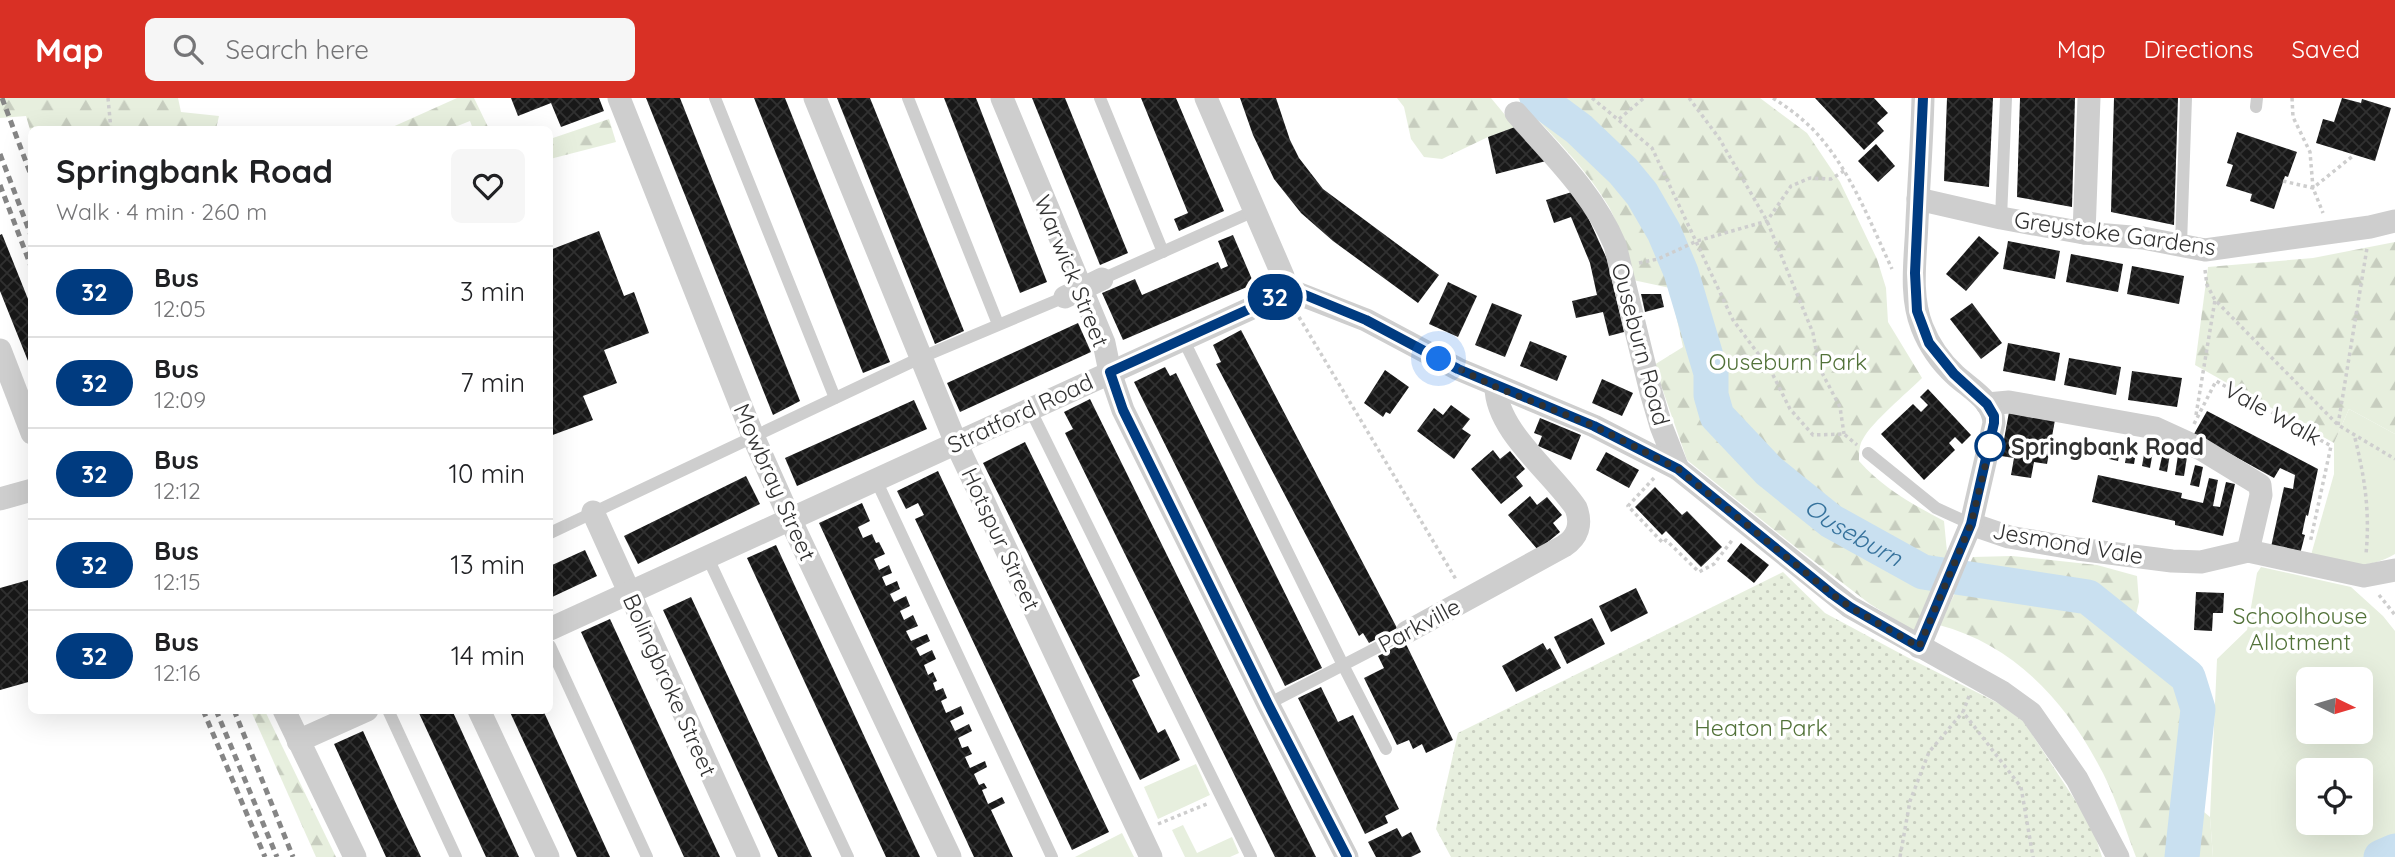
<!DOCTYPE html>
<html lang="en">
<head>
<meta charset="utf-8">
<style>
  body { margin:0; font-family:Quicksand,sans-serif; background:#f6f6f6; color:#202124; height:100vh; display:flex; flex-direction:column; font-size:26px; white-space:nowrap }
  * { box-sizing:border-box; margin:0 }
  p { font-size:23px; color:#757577 }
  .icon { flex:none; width:38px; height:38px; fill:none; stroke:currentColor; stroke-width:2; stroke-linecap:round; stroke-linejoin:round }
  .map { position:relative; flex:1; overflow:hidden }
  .panel { position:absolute; left:28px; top:28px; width:525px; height:588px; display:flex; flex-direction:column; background:#fff; border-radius:10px; box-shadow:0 7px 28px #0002 }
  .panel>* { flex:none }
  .badge { padding:0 14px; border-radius:23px; font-size:24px; line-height:46px }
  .needle { width:46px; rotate:95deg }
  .fabs { position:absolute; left:2296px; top:569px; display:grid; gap:14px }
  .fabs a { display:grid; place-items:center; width:77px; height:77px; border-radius:10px; background:#fff; box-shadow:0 7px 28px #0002; font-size:35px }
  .you { position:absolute; width:35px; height:35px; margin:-18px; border:5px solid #fff; border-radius:50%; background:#1a73e8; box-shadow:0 0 0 10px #1a73e833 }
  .map>.badge { position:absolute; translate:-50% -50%; box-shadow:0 0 0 4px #fff }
  .round { display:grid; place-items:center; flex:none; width:74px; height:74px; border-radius:10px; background:#f6f6f6 }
  .head { display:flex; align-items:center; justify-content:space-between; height:119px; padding:0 28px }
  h1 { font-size:33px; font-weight:700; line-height:52px }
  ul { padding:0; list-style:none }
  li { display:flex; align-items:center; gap:21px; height:91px; padding:0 28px; border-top:2px solid #e0e0e0 }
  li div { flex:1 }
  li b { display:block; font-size:26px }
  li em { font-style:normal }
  li .badge { min-width:77px; font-weight:700; text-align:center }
  header { display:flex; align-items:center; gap:42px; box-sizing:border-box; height:98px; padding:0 35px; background:#d93025; color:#fff }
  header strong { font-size:33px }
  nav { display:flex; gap:38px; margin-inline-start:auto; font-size:24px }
  .search { width:490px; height:63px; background:#f6f6f6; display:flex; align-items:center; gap:18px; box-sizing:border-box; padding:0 24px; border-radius:10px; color:#757577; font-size:26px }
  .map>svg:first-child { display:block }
  .green { fill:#e7efde; fill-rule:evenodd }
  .forest { fill:url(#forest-firs) }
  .park { fill:url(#park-dots) }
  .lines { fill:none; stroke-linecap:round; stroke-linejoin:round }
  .river { stroke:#c9e0f0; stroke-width:35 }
  .building { fill:url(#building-cross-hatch) }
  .path { stroke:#cecece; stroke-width:3.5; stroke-dasharray:3.5 3.5; stroke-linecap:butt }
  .lane { stroke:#cecece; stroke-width:12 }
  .street { stroke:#cecece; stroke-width:23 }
  .rail { stroke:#868686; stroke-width:5; stroke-dasharray:7 5; stroke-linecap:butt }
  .line-casing { stroke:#fff; stroke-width:16 }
  .line { stroke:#003b80; stroke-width:10 }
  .walk { stroke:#313131; stroke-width:7; stroke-dasharray:0 12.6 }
  .stop-dot { fill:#fff; stroke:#003b80; stroke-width:3.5 }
  .labels { text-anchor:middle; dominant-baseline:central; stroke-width:7; stroke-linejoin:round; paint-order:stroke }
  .street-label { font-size:23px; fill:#313131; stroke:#fff }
  .park-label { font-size:23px; fill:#527239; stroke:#fff }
  .stop-label { font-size:23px; font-weight:bold; fill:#313131; stroke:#fff; text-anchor:start }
  .water-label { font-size:24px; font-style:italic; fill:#36729c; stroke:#fff }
</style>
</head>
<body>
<header>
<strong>Map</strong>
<div class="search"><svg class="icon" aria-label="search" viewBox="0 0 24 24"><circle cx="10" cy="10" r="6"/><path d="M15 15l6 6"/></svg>Search here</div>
<nav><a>Map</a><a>Directions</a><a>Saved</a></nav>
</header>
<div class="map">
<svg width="2395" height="759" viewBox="0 0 2395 759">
  <defs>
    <pattern id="forest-firs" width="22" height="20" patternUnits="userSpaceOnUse" patternTransform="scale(1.75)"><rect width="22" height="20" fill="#e7efde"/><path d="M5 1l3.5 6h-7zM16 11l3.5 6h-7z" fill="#c7cdbf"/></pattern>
    <pattern id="park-dots" width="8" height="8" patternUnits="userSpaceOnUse" patternTransform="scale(1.75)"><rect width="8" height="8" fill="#e7efde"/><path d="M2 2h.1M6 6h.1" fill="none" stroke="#c7cdbf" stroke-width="1.8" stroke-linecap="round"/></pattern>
    <pattern id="building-cross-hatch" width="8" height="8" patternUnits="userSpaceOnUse" patternTransform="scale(1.75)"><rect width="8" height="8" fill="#181818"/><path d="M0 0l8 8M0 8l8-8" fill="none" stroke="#313131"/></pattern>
  </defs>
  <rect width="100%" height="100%" fill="#fff"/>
  <g class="green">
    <path d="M2349,311L2395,336V456C2363,474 2344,465 2311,457L2334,376V345Z"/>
    <path d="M2261,469L2351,489L2383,518L2395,533V759H2213L2210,719L2217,561L2247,532L2257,475ZM2308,581H2361V634H2308ZM2308,672H2361V724H2308Z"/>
    <polygon points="1196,666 1210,697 1158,721 1144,689"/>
    <polygon points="1183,727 1197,755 1232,739 1239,755 1230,759 1185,759 1172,732"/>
    <polygon points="1122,735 1134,759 1075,759"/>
  </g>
  <g class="forest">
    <polygon points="0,0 178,0 181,14 219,18 216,31 32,32 31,35 26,18 0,20"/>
    <polygon points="457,0 474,0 489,31 473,31 470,23 450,31 388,31"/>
    <polygon points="1397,0 1491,0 1515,29 1488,39 1442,61 1424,59 1411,41 1404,9"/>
    <path d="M1518,0H1760L1807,35L1840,84L1877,161L1886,190L1888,224L1922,280C1907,295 1872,324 1863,341C1859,347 1859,355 1859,363C1883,390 1912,406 1944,423L1947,454L1914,533L1870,506L1798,451L1687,362L1654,267L1683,249L1670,190L1633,182C1626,158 1621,131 1609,109C1585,68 1549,35 1518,0Z"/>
    <polygon points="609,21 616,44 550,61 550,41"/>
    <polygon points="2395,144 2395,336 2349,311 2334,345 2195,267 2208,169 2313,160"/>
    <path d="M2012,458L2097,467L2137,478L2139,504L2128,549L2165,574L2187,610L2180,694L2210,719L2213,759H2136C2124,728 2114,693 2097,664C2063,600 2011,546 1939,527L1973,459Z"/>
    <polygon points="251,613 265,613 336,759 316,759"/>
  </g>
  <polygon class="park" points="1783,474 1825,515 1905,558 2000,606 2024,624 2092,728 2102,759 1451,759 1436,731 1458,635"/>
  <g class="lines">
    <g class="river">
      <path id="s1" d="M1537,0L1579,31L1623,73L1642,96L1664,134L1681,174L1711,275V297L1717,318L1769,373L1831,423L1923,474L2088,499L2188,579L2198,611L2182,759"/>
      <polyline points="2381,759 2395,753"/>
    </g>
  </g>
  <g class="building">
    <polygon points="511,0 599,0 604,13 561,29 551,5 518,18"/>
    <polygon points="646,0 680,0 800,303 773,317"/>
    <polygon points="754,0 785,0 890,264 863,275"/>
    <polygon points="837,0 870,0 964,233 935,246"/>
    <polygon points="944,0 976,0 1047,184 1020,195"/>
    <polygon points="1032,0 1065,0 1128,155 1100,167"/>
    <polygon points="1141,0 1176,0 1224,113 1179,133 1174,121 1188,115"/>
    <polygon points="1240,0 1276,0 1290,42 1299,60 1323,91 1439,177 1418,205 1333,143 1301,115 1274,81 1253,37"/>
    <polygon points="1815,0 1874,0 1888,15 1877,25 1884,33 1864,52"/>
    <polygon points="1947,0 1993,0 1989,89 1944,83"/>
    <polygon points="2020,0 2075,0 2072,109 2017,99"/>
    <polygon points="2114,0 2178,0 2174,127 2111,114"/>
    <polygon points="2342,0 2361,5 2362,1 2391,10 2375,63 2316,45 2323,21 2334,24"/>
    <polygon points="1515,29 1546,63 1496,76 1488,39"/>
    <polygon points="2237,34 2297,54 2288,79 2285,78 2274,111 2250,103 2252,96 2226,88 2233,67 2227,65"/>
    <polygon points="1876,46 1895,68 1878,84 1858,63"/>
    <polygon points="1572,94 1586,115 1607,161 1624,234 1609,238 1603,214 1576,220 1572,203 1597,197 1590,165 1571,119 1554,125 1546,102"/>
    <polygon points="599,133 624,198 634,194 649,235 604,252 617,285 583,298 593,322 550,338 550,152"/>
    <polygon points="2,136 32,211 32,273 0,193 0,137"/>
    <polygon points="1233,137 1254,186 1123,242 1102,195 1135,181 1142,197 1218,164 1221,171 1228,168 1218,143"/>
    <polygon points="1979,138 1999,155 1966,193 1946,176"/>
    <polygon points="2008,143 2060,153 2055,181 2003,171"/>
    <polygon points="2071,156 2123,166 2118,194 2066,184"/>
    <polygon points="2132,168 2184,178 2179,206 2127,196"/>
    <polygon points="1448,184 1477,198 1458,239 1429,226"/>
    <polygon points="1641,196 1661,196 1664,209 1645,214"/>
    <polygon points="1492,205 1522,217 1505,259 1475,247"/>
    <polygon points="1972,205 2002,245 1981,261 1950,221"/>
    <polygon points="1078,225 1091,254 960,314 947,285"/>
    <polygon points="1241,232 1397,530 1369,545 1363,535 1359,538 1216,266 1221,264 1213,247"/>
    <polygon points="1530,243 1567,258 1557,283 1520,268"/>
    <polygon points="2008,245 2060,255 2055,283 2003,273"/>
    <polygon points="2069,260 2121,269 2116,297 2064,287"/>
    <polygon points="1165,269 1170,278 1176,275 1322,570 1285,588 1134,284"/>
    <polygon points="1385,272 1409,289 1390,316 1386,314 1383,319 1364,305"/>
    <polygon points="2132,273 2182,280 2177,309 2128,302"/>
    <polygon points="1602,281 1633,295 1622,318 1592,305"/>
    <polygon points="1928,291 1971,337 1962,346 1955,339 1949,345 1955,352 1924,382 1881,336 1913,306 1921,314 1928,307 1920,299"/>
    <polygon points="1090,301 1316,759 1275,759 1065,335 1073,331 1064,314"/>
    <polygon points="914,302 927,331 797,388 785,360"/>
    <polygon points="1451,307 1470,321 1462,331 1471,337 1454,361 1417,333 1434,310 1443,317"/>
    <polygon points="2207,313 2318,371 2308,418 2306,417 2302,436 2305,437 2300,456 2271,449 2284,389 2293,391 2295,377 2280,370 2274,380 2194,336"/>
    <polygon points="2009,314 2055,322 2047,366 2034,364 2031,380 2011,377 2014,360 2001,358"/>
    <polygon points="1540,320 1581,337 1571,362 1538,348 1542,338 1534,335"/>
    <polygon points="2113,343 2121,345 2118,363 2109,361"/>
    <polygon points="1025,344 1140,578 1132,582 1158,635 1165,631 1180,662 1140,682 983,365"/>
    <polygon points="2128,347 2137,349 2134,366 2125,365"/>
    <polygon points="2145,351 2153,353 2150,370 2142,368"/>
    <polygon points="1493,352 1500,361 1510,353 1525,371 1516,379 1523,388 1501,406 1471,371"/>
    <polygon points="1606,354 1639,372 1629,390 1596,372"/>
    <polygon points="2163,354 2170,356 2167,374 2159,372"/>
    <polygon points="2178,357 2187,359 2184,378 2175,377"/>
    <polygon points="2195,367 2203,369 2199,389 2190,387"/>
    <polygon points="938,373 1109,734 1072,752 915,421 924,417 918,405 906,411 897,393"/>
    <polygon points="2098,377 2182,395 2181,400 2203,405 2209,380 2218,382 2213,408 2220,409 2226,384 2235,386 2223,438 2175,427 2175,423 2092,404"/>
    <polygon points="746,378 760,406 638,466 624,438"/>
    <polygon points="1655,389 1682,417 1687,413 1722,449 1701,469 1666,433 1662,437 1635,409"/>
    <polygon points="1530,398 1537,407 1547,399 1562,417 1553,425 1560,434 1538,452 1508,417"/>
    <polygon points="862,405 870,423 858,429 863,440 872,436 876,445 879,444 885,456 874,461 879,472 889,467 892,475 882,479 886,488 897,483 900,491 890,496 894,504 906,498 910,508 900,513 904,522 913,517 918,528 906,533 911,543 927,536 930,543 916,550 920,558 932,552 936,561 924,567 928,577 933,574 937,583 933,585 936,593 943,590 947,600 941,603 946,615 961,608 964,616 950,623 955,633 969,626 972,633 958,640 962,650 968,648 972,656 965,659 970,670 985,663 987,669 974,676 979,687 984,685 987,690 982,692 988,706 1002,699 1005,705 991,712 1013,759 974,759 819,425"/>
    <polygon points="1741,445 1769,467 1754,485 1727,463"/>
    <polygon points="776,447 920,759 886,759 747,460"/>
    <polygon points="585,452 597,478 550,500 550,468"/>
    <polygon points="32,481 32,583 0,592 0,490"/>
    <polygon points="1636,490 1648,515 1611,534 1599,508"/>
    <polygon points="2196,494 2224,495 2223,515 2213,515 2212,533 2194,532"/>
    <polygon points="691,499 812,759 778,759 663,512"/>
    <polygon points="1592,520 1605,546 1567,566 1554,539"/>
    <polygon points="610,521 720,759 684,759 581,534"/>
    <polygon points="1405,544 1453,642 1426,655 1422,646 1413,651 1409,642 1397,647 1364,580 1384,570 1378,558"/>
    <polygon points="1543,545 1547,552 1550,550 1561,570 1516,594 1502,568"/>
    <polygon points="1321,589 1338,624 1353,617 1399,711 1385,718 1388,725 1365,736 1298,600"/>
    <polygon points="452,612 519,759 486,759 418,613"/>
    <polygon points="509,612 543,612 610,759 577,759"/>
    <polygon points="363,633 398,710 421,759 386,759 334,646"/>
    <polygon points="1397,730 1402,739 1411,734 1421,754 1411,759 1376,759 1368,744"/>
  </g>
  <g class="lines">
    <g class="path">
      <polyline points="108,0 111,32"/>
      <polyline points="1592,0 1652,50 1733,222 1771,273 1790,311 1813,337 1844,336 1857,347"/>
      <polyline points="1689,0 1719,40 1767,123 1813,235 1819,269 1840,309 1844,336"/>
      <path d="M1773,0C1790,11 1806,23 1819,38C1852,76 1871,126 1892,171"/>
      <polyline points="2292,0 2293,19 2310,54 2313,90 2323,115"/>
      <polyline points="1619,21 1644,0"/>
      <polyline points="2283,83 2313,90 2354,57"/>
      <polyline points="1639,165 1658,161 1697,143 1767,123 1791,88 1810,80 1831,81 1844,73"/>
      <polyline points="2205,172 2207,187 2215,202 2338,327 2395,361"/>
      <polyline points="1299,219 1457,483"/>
      <polyline points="2196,317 2215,202"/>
      <polyline points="2194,326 2216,283 2331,348 2310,445"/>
      <polyline points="2338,327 2367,150"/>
      <path d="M2355,340C2365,381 2370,414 2366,456"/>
      <polyline points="1654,380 1628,408 1663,445 1666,442 1699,474 1714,466 1733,441"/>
      <polyline points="2379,497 2395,517"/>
      <polyline points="1969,598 1963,614 2021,689 2033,759"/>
      <polyline points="1158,726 1209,705"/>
      <polyline points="1900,759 1910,703 1929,654 1963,614"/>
    </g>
    <g class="lane">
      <polyline points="715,0 835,300"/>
      <polyline points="908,0 998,226"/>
      <polyline points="1100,0 1163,154"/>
      <polyline points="2256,9 2257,0"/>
      <polyline points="2001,120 2006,0"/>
      <polyline points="2181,146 2186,0"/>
      <polyline points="1102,181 1254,113"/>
      <polyline points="1183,241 1343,567 1386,651"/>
      <polyline points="1030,311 1251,759"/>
      <polyline points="1868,355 1936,410 1971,426"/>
      <polyline points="876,382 1052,759"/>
      <polyline points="550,435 920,260 1065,199"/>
      <polyline points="707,458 848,759"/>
      <polyline points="550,548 647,759"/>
      <polyline points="1268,606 1407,534"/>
      <polyline points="388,612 456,759"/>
    </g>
    <g class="street">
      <polyline points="619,0 753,338 790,421 950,759"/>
      <polyline points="815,0 956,345 1151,759"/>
      <polyline points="1002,0 1104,245 1110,274 1123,312 1268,606 1347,759"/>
      <polyline points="1206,0 1283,178 1284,190"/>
      <path d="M1516,15C1552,56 1594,96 1615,147L1651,294L1661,328L1678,371"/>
      <polyline points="1918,101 2001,120 2084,135 2143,140 2205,152 2370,129 2395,123"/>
      <polyline points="2084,135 2089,0"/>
      <polyline points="1284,190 1366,222 1458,271 1594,328 1678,371 1850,509 2002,594 2031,615 2077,681 2118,759"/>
      <polyline points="1065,199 1102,181"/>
      <polyline points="0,252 32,335"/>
      <polyline points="1987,306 2009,304 2155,330 2201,351 2260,387 2261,397 2248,453"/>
      <polyline points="0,401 32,392"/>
      <polyline points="593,414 749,759"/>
      <polyline points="1971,426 2009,439 2078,451 2172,463 2201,464 2248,453 2364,478 2395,472"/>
      <polyline points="550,531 1278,198 1284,190"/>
      <path d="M1407,534L1564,448C1578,439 1582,426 1576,410C1553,375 1496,333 1496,289"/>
      <path d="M1919,549L1971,426L1994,325C1993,302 1970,291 1955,277C1941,264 1929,247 1922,229C1909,196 1916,158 1917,123C1919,82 1922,41 1923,0"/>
      <polyline points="284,612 355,759"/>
      <polyline points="479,612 548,759"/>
      <polyline points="298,643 367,612"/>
    </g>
    <g class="rail">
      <polyline points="2,0 32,80"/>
      <polyline points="0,56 32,140"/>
      <polyline points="0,87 32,171"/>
      <polyline points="203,612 265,759"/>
      <polyline points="216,612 277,759"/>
      <polyline points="234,612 293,759"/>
    </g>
  </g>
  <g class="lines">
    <g class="line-casing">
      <polyline id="line" points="1347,759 1268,606 1123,312 1110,274 1278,198 1284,190 1293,192 1366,222 1458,271 1594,328 1678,371 1832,496 1850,509 1919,549 1971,426 1994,325 1994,318 1987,306 1954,276 1929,245 1917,213 1915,175 1923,0"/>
    </g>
    <use href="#line" class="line"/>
    <polyline class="walk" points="1439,261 1496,289 1594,328 1678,371 1832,496 1850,509 1919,549 1971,426 1990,348"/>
  </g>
  <circle class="stop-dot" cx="1990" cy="348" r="14"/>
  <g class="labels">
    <g class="street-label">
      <text transform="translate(2115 135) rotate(8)">Greystoke Gardens</text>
      <text transform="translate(1072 173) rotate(68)">Warwick Street</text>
      <text transform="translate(1641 246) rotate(75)">Ouseburn Road</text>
      <text transform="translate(1020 315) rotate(-25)">Stratford Road</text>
      <text transform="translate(2273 315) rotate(29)">Vale Walk</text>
      <text transform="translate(775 384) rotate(66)">Mowbray Street</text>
      <text transform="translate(1001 441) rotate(65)">Hotspur Street</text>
      <text transform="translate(2068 445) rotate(10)">Jesmond Vale</text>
      <text transform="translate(1419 527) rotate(-28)">Parkville</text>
      <text transform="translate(670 587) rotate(66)">Bolingbroke Street</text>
    </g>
    <g class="park-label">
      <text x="1788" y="263">Ouseburn Park</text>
      <text x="2300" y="517">Schoolhouse<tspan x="2300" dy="26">Allotment</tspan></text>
      <text x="1761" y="629">Heaton Park</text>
    </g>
    <g class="stop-label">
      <text x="2011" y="348">Springbank Road</text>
    </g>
    <g class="water-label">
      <text stroke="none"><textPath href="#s1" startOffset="560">Ouseburn</textPath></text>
    </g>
  </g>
</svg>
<div class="fabs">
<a><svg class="needle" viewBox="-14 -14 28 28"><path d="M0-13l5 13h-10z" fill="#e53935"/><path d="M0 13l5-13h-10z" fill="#757577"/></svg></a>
<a><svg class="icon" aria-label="locate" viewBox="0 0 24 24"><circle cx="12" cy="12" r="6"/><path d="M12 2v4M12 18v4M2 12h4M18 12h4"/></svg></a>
</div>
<div class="you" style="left:1439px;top:261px"></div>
<b class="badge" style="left:1275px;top:199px;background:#003b80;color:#fff">32</b>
<section class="panel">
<div class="head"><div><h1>Springbank Road</h1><p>Walk · 4 min · 260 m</p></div><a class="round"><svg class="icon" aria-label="heart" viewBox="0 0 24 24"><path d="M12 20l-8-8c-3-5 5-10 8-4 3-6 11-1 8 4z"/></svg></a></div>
<ul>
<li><span class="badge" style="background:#003b80;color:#fff">32</span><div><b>Bus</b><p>12:05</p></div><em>3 min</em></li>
<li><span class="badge" style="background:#003b80;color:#fff">32</span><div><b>Bus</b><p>12:09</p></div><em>7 min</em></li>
<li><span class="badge" style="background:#003b80;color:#fff">32</span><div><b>Bus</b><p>12:12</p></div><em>10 min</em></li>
<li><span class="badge" style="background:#003b80;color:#fff">32</span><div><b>Bus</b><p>12:15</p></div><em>13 min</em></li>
<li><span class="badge" style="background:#003b80;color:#fff">32</span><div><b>Bus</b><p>12:16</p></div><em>14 min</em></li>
</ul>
</section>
</div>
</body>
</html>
